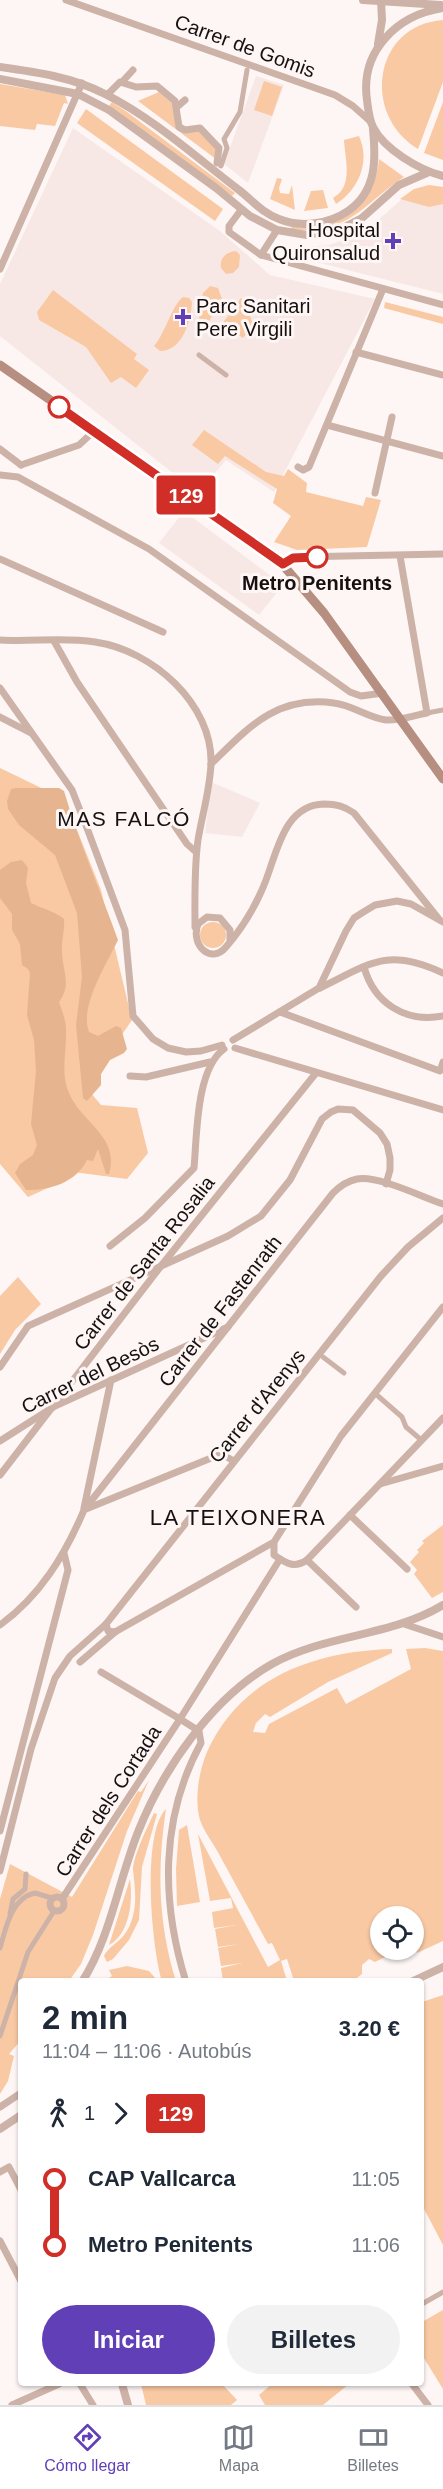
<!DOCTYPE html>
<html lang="es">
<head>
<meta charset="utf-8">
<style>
  body { margin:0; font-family:Arial,sans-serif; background:#f2f2f3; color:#1f2937; height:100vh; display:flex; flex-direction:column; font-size:22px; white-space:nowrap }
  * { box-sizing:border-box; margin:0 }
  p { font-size:20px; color:#747a83 }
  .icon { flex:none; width:33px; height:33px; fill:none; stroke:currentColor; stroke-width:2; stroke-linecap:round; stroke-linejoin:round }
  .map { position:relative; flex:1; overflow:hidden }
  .drawer { position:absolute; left:18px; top:1978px; width:406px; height:408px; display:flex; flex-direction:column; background:#fff; border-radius:6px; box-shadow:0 2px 4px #0004 }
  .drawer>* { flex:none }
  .badge { padding:0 12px; border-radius:4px; font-size:21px; line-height:39px }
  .tools { position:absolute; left:370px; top:1906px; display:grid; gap:12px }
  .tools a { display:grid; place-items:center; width:54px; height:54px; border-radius:50%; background:#fff; box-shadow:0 2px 4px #0004; font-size:30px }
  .map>.badge { position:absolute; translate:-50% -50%; box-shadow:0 0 0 3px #fff }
  .legs { display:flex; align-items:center; gap:9px; height:66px; padding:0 24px; font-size:20px }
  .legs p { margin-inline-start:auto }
  .overview { display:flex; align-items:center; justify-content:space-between; height:102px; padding:0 24px }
  h1 { font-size:33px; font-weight:800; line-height:45px }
  .cta { display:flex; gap:12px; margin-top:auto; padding:12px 24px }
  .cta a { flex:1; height:69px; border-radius:36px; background:#613fb7; color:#fff; font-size:24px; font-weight:800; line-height:69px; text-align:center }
  .cta a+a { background:#f2f2f3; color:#1f2937 }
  ul { padding:0 24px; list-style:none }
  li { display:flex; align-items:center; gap:21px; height:66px; font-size:22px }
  li i { display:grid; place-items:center; width:9px; height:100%; margin:0 8px; background:currentColor }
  li i::after { content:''; width:15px; height:15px; margin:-8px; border:4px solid; border-radius:50%; background:#fff }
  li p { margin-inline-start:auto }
  li:first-child i { background:linear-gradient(#0000 50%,currentColor 0) }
  li:last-child i { background:linear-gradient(currentColor 50%,#0000 0) }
  .tab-bar { display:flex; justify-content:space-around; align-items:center; height:84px; border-top:2px solid #e0e1e3; background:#fff; font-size:16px; color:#747a83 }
  .tab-bar a { display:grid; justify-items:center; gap:3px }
  .tab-bar .selected { color:#613fb7 }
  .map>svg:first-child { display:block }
  .built { fill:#f7e8e6 }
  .green { fill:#f9c9a4 }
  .forest { fill:#e6b58f }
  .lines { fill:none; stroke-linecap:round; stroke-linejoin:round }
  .pedestrian { stroke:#cdb2a8; stroke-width:5 }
  .minor { stroke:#cdb2a8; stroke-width:7 }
  .tertiary { stroke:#cdb2a8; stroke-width:8 }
  .secondary { stroke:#b68f81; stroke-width:9 }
  .line-1-casing { stroke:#fff; stroke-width:14 }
  .line-1 { stroke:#d02e26; stroke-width:9 }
  .poi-dot { fill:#613fb7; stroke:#fdf6f5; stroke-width:2 }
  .stop-1-dot { fill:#fff; stroke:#d02e26; stroke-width:3 }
  .labels { text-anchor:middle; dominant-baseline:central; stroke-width:6; stroke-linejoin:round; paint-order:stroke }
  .street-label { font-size:20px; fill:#161010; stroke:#fdf6f5 }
  .poi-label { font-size:20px; fill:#161010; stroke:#fdf6f5; text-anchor:end }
  .stop-label { font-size:20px; font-weight:bold; fill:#161010; stroke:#fdf6f5 }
  .neighbourhood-label { font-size:21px; letter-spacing:1.5px; fill:#161010; stroke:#fdf6f5 }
  .quarter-label { font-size:22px; letter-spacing:1.5px; fill:#161010; stroke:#fdf6f5 }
</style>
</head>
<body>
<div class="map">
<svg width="443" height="2405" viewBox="0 0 443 2405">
  <rect width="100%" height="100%" fill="#fdf6f5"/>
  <g class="built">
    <polygon points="256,76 284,85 248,183 224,164"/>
    <polygon points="73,128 220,231 270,275 375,299 274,492 226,460 198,493 0,336 0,284"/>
    <polygon points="429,185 443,187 443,294 288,255 294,248 329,245 355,236 369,228 410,192"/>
    <polygon points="184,511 283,585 259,615 159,543"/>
    <polygon points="211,782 260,803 242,837 205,833"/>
  </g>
  <g class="green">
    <path d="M443,20V82L418,149C361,115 373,25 443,20Z"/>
    <polygon points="264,81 282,87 272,116 254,110"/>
    <polygon points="0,84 65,95 68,104 64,103 55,126 37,124 35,130 0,126"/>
    <polygon points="159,92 173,104 176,127 198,130 217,150 216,159 138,101"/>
    <polygon points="112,102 127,112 235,193 232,196 109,106"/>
    <polygon points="443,102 443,160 424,153"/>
    <polygon points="86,109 223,209 215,221 77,123"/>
    <path d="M359,136C371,162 358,190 336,204L333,198C354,186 345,160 344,140Z"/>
    <path d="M379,159L404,177C363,204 348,236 291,229L292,226C336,231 376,204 379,159Z"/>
    <polygon points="277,178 282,179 279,188 280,193 289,194 292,185 295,210 270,199"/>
    <polygon points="429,185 443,187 443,204 429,207 400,199 414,189"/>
    <polygon points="323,190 328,208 304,211 311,191"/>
    <path d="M236,251L240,255L239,267L233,273L226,274L221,268C219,258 226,252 236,251Z"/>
    <polygon points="210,286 218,288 222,299 208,323 202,325 199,320 203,293"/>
    <polygon points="53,290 137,354 134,359 149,370 136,388 121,377 111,383 86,347 39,320 37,312"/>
    <path d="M183,297L189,298L192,302C191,320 183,351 160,351L154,346C166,332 172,305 183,297Z"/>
    <polygon points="241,298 246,303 253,325 243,338 222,324"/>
    <polygon points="385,302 443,317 443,324 384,308"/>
    <polygon points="204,430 266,472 284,476 288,469 307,483 306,492 363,506 366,497 381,500 367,547 297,550 274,542 291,516 273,503 277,489 225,456 218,464 192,445"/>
    <polygon points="0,768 58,796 77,830 101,890 132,1020 86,1087 101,1105 137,1108 148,1153 127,1179 73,1172 57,1184 28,1197 0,1164"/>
    <circle cx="213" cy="935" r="13"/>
    <polygon points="18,1277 41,1304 15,1330 0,1354 0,1296"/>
    <polygon points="443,1525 443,1592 432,1598 414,1574 417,1570 410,1562 419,1552 417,1550 424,1543 422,1541"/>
    <path d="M425,1648L443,1651V1941L417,1953L414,1947V1917H381V1950H399L375,1962L369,1959L362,1965V1974L353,1981H294L287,1959L281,1961L287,1981H223L221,1968L242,1963L221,1966L218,1948L239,1944L218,1947L215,1929L236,1925L214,1928L212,1912L233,1908L231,1898L210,1901L198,1834L268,1967L280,1960L272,1943L268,1944C252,1915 236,1885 220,1856C214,1844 204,1832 200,1820C194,1799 199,1771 207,1752C240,1677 316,1651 392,1649V1653L328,1682L270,1717L265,1714L256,1723L253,1732L265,1733L269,1724L337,1688L346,1704L411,1669L406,1649Z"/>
    <polygon points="149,1780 127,1831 93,1935 81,1964 69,1981 21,1982 21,2034 19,2036 21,2040 9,2054 14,2056 8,2081 0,2094 0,1899 10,1864 72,1897 138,1791 141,1792"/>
    <path d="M166,1809C157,1869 158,1923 176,1981H162C152,1948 141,1834 166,1809Z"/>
    <path d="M154,1813L157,1814L142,1867L139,1920L129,1940L113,1959L107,1962L104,1956C110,1944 122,1943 130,1925C138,1905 135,1890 133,1870C133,1856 148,1826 154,1813Z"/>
    <polygon points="187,1825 200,1902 177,1906 176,1869 179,1830"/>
    <path d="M130,1879C133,1900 130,1934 109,1945Z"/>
    <polygon points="127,1966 149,1971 158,1981 104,1981 112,1976 109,1970"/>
    <polygon points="443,1995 443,2245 422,2205 422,2002"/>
    <polygon points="443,2310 443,2389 422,2355 422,2322"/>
    <polygon points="141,2384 222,2384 237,2400 231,2405 146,2405"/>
    <polygon points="272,2384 349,2384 323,2405 265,2405 259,2395"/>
  </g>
  <g class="forest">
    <path d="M16,788H59L64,791C79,842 100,890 118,940C107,963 79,1007 89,1032L98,1036L116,1026L121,1028L127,1049L124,1053L110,1060L101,1074V1085L87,1101L83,1098L76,1025L82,977L77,913L55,855L19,825L8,809L7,801L11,789Z"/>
    <path d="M22,860L28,868L26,883L31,903C43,909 54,911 64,919C65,931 61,941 62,953C63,973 72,984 59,1002C62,1011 66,1020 66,1029C67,1050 60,1074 69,1093C82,1124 120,1136 109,1174H106L98,1149L93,1161L87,1160C75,1183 51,1190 26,1190L15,1173L20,1164L33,1155L37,1145L31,1124L36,1071L34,1040L27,1015L30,973L28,969L22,965L20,944L12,930V914L0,898V870L11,862Z"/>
  </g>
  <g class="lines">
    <g class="pedestrian">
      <polyline points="221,166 227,148 224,139 240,112 247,70"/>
      <polyline points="199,355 226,375"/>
      <polyline points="427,713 443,710"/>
      <polyline points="323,1357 344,1373"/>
      <polyline points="378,1396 402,1417 406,1427 419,1438"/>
      <polyline points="10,1914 13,1899 25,1889 26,1874"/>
      <path d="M0,1948C6,1928 11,1898 35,1893L52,1898"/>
      <polyline points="0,2036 28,1952 54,1911"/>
      <polyline points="422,2304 443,2292"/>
    </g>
    <g class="minor">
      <polyline points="66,0 335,95 353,106 371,122"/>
      <polyline points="122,82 133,70"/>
      <polyline points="107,95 120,82 136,87 157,86 175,101 179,127 185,130 200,128 219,148 217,163"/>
      <polyline points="178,106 185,100"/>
      <polyline points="241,210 229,226 229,232 261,255 443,305"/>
      <polyline points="261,255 277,230"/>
      <polyline points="0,269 82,83"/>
      <polyline points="356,352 443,375"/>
      <polyline points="327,425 443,456"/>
      <polyline points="0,449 21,465"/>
      <polyline points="21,465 79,445 94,431"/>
      <polyline points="298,467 303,470 309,467 383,289"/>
      <polyline points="0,475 18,477 149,549 350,692 361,696 383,693"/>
      <polyline points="375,493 392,417"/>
      <polyline points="0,559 163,632"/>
      <polyline points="283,564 297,557 443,554"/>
      <path d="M0,640C32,642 64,637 95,642C152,650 213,704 211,764C210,789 202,816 198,840C194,869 195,898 195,927"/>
      <polyline points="54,641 77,682 187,844 196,852"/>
      <polyline points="0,688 72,790 87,828 125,930 133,1016 153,1039 168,1048 186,1052 201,1051 222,1045"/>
      <polyline points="0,717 31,733"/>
      <path d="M211,764C248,728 276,695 334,703C352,705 369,718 386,720C399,721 415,715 427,713L400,556"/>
      <path d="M230,941V930L220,918L207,917L198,924C190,945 211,965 226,947C239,932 253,910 261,892C276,862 280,805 324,804C336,804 344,806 354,813L438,918"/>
      <path d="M364,967C374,1003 405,1023 443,1016"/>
      <path d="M320,988C371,963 387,947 443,973"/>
      <polyline points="280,1012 440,1071 443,1062"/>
      <polyline points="233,1040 319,988 346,931 354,918 365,911 375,905 397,901 411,904 443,922"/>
      <polyline points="235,1048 443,1110"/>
      <polyline points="130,1076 146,1077 210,1062"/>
      <path d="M110,1246L145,1218L194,1168C197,1135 196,1069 224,1049"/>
      <polyline points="0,1367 28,1326 228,1236 261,1216 290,1180 322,1119 331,1112 338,1109 353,1110 380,1133 387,1144 390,1158 390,1170 386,1184"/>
      <polyline points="0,1441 55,1406 228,1327"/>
      <polyline points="0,1475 161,1266 316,1073"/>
      <polyline points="380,1484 443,1466"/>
      <polyline points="84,1508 111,1380"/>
      <polyline points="86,1509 221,1454 234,1461"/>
      <polyline points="350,1515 407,1569"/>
      <path d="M274,1543V1555C286,1563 294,1569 307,1560L443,1418"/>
      <polyline points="307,1560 356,1607"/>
      <polyline points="106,1624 108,1631 115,1632 274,1542 341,1436 443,1307"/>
      <polyline points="404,1624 443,1637"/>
      <path d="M0,1625C40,1596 65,1555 84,1510L333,1193C340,1186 347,1181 357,1179C378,1175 422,1197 443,1204"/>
      <polyline points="80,1662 115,1632"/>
      <polyline points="0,1831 68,1570 64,1553"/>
      <polyline points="0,1871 31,1749 55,1678 70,1656 106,1624 381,1276 408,1247 443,1218"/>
      <circle cx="57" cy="1904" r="7"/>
      <polyline points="62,1899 180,1719 101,1672"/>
      <path d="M186,1982C161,1902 160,1818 201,1743L199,1731L180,1719L280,1559"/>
      <polyline points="0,2107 21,2093"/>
      <polyline points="0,2172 9,2167 21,2190"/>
      <polyline points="0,2241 21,2281"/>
      <polyline points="80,2384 93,2405"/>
      <polyline points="412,2384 428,2405"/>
      <polyline points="12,2405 59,2384"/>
    </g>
    <g class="tertiary">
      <polyline points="363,0 441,5"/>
      <path d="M443,8C397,15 360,51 367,100C368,108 369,119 373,127C384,149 419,170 443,176"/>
      <polyline points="378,44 382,20 381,0"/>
      <path d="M0,67C36,72 72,77 105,94C153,118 196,157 239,190C252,200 262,213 279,219C301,228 329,224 348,211C377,191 376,159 373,129"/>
      <polyline points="0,79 78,94 109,110 216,188 250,216 277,230 307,235 341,229 362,218 399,185 429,172"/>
      <path d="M82,1982C111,1936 118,1882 138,1832C163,1769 212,1698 272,1664C326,1634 390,1637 443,1605"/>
      <polyline points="411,1982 443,1967"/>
      <polyline points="0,2129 21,2115"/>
      <polyline points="122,2384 128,2405"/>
    </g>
    <polyline class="secondary" points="0,365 277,558 324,613 443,779"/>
  </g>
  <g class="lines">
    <g class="line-1-casing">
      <polyline id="line-1" points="59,407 283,564 293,558 317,557"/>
    </g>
    <use href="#line-1" class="line-1"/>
  </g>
  <g class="poi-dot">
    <path d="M390 232h6v6h6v6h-6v6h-6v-6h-6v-6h6z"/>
    <path d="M180 308h6v6h6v6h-6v6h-6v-6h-6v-6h6z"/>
  </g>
  <g class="stop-1-dot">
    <circle cx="59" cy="407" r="10"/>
    <circle cx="317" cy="557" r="10"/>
  </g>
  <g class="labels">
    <g class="street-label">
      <text transform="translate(245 46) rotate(20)">Carrer de Gomis</text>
      <text transform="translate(144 1263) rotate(-52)">Carrer de Santa Rosalia</text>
      <text transform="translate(220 1311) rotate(-52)">Carrer de Fastenrath</text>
      <text transform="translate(90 1375) rotate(-26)">Carrer del Besòs</text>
      <text transform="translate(257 1406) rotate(-51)">Carrer d'Arenys</text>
      <text transform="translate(108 1801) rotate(-57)">Carrer dels Cortada</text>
    </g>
    <g class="poi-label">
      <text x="380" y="230">Hospital<tspan x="380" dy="23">Quironsalud</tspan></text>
      <text x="196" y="306" text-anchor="start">Parc Sanitari<tspan x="196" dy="23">Pere Virgili</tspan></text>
    </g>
    <g class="stop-label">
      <text x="317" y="583">Metro Penitents</text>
    </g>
    <g class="neighbourhood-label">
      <text x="124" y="818">MAS FALCÓ</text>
    </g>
    <g class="quarter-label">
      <text x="238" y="1517">LA TEIXONERA</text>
    </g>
  </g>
</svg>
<div class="tools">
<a><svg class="icon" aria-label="locate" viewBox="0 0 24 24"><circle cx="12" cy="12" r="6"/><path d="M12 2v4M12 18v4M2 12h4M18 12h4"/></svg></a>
</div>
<b class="badge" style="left:186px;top:495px;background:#d02e26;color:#fff">129</b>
<section class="drawer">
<div class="overview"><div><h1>2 min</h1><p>11:04 – 11:06 · Autobús</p></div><b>3.20 €</b></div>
<div class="legs"><svg class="icon" aria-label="walk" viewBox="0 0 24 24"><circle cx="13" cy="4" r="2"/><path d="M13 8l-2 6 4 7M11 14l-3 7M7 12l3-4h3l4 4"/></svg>1<svg class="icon" aria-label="forward" viewBox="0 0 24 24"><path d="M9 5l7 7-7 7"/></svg><b class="badge" style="background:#d02e26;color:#fff">129</b></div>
<ul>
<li><i style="color:#d02e26"></i><b>CAP Vallcarca</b><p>11:05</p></li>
<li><i style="color:#d02e26"></i><b>Metro Penitents</b><p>11:06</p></li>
</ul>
<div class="cta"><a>Iniciar</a><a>Billetes</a></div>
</section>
</div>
<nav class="tab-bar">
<a class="selected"><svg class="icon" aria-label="directions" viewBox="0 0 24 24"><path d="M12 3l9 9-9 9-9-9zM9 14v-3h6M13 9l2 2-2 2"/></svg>Cómo llegar</a>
<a><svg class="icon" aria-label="map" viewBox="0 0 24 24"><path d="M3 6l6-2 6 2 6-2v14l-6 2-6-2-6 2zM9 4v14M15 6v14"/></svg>Mapa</a>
<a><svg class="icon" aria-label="tickets" viewBox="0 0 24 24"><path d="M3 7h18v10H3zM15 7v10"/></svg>Billetes</a>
</nav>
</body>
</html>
